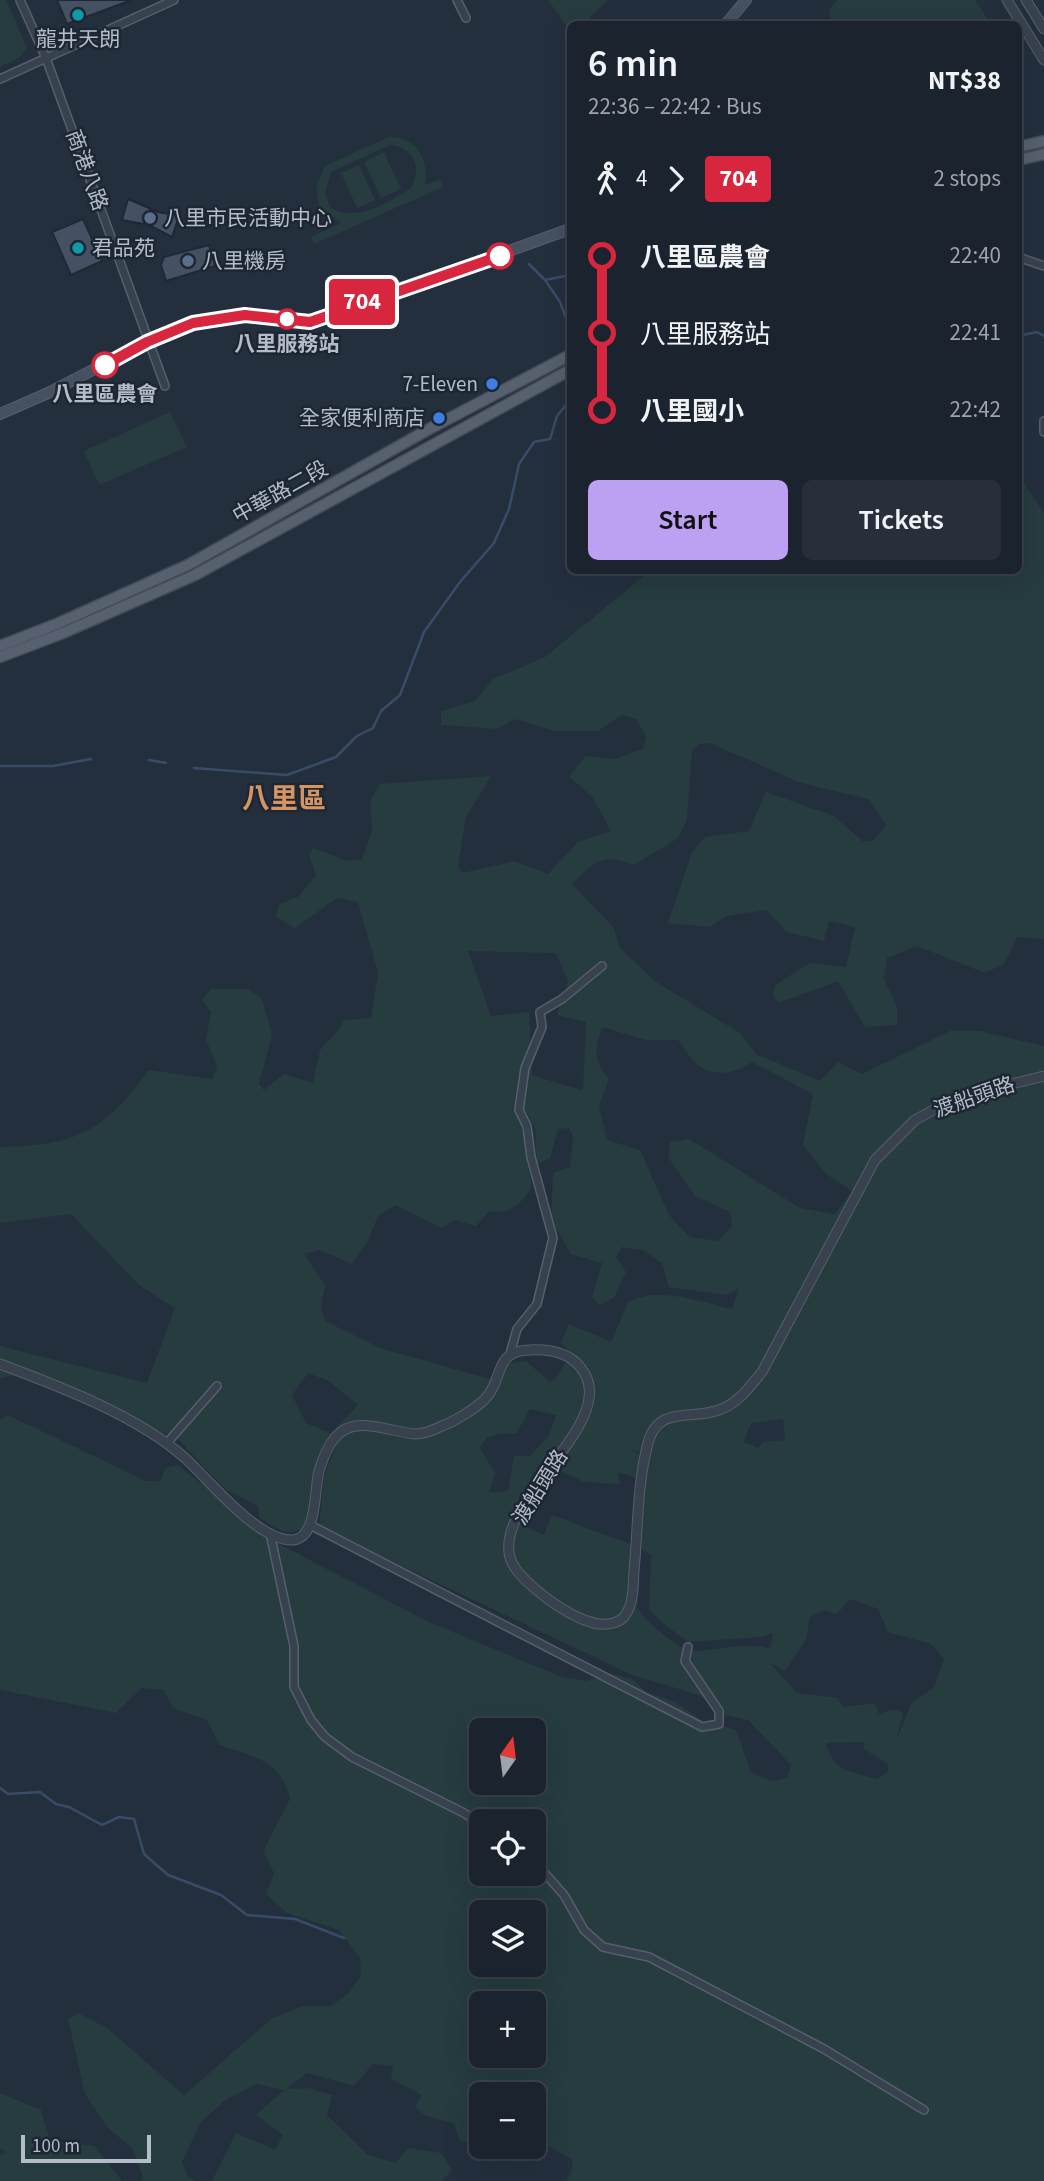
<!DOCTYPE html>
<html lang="en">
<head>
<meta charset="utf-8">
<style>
  body { margin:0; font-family:"Source Sans 3","Noto Sans TC",sans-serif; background:#282f3a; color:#f1f3f6; height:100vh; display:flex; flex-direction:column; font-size:26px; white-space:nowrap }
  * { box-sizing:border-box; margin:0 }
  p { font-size:23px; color:#a0a4aa }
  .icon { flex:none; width:38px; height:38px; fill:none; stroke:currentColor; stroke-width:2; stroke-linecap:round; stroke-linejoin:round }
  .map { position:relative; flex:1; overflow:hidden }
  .drawer { position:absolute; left:567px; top:21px; width:455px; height:553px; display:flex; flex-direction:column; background:#1b232e; border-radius:10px; box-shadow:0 7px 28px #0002,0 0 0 2px #39404a }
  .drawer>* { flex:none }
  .badge { padding:0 14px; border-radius:5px; font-size:24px; line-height:46px }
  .needle { width:46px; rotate:14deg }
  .fabs { position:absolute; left:469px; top:1718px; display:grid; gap:14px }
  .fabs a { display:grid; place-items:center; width:77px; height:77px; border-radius:10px; background:#1b232e; box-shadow:0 7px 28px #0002,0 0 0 2px #39404a; font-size:35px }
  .scale { position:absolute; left:21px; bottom:18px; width:130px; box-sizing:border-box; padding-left:7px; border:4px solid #b4bcc9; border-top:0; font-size:19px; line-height:24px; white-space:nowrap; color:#b4bcc9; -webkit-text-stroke:5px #1d2633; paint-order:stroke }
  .map>.badge { position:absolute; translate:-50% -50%; box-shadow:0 0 0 4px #fff }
  .legs { display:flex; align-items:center; gap:10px; height:77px; padding:0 21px; font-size:23px }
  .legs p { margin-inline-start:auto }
  .head { display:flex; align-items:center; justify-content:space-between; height:119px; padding:0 21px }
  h1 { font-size:38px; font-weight:600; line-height:52px }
  .primary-button { display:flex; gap:14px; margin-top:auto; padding:14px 21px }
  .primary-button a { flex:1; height:80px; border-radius:10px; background:#bca0f2; color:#111; font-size:28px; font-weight:600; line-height:80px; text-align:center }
  .primary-button a+a { background:#282f3a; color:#f1f3f6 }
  ul { padding:0 21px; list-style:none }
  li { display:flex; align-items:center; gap:24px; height:77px; font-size:26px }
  li i { display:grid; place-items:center; width:10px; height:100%; margin:0 9px; background:currentColor }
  li i::after { content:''; width:18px; height:18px; margin:-9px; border:5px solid; border-radius:50%; background:#1b232e }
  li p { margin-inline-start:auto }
  li:first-child i { background:linear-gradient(#0000 50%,currentColor 0) }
  li:last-child i { background:linear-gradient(currentColor 50%,#0000 0) }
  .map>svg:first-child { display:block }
  .green { fill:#263c3f; fill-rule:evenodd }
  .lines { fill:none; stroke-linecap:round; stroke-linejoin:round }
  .stream { stroke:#394c67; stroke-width:2.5 }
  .building { fill:#455162; stroke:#1f2835; stroke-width:2 }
  .minor-casing { stroke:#565f6c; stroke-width:10 }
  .tertiary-casing { stroke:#565f6c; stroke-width:11 }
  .secondary-casing { stroke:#565f6c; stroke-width:12 }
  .primary-casing { stroke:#414a57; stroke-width:13 }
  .minor { stroke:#38414e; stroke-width:7 }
  .tertiary { stroke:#38414e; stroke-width:9 }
  .secondary { stroke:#465061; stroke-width:10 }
  .primary { stroke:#56606e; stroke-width:10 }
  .line-1-casing { stroke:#fff; stroke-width:16 }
  .line-1 { stroke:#d7263d; stroke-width:10 }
  .culture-dot { fill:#0f9aa8; stroke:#1d2633; stroke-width:2.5 }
  .service-dot { fill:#5c6f8a; stroke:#1d2633; stroke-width:2.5 }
  .stop-1-dot { fill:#fff; stroke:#d7263d; stroke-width:3.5 }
  .shop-dot { fill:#3f7fe0; stroke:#1d2633; stroke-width:2.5 }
  .labels { text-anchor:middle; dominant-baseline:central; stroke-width:5; stroke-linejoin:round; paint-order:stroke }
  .poi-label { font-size:21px; fill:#b4bcc9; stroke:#1d2633; text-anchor:start }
  .street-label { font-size:21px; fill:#b4bcc9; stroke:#1d2633 }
  .stop-label { font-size:21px; font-weight:bold; fill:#b4bcc9; stroke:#1d2633 }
  .district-label { font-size:28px; font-weight:bold; fill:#d59563; stroke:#1d2633 }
</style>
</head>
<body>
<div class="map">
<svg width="1044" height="2181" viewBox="0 0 1044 2181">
  <rect width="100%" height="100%" fill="#242f3e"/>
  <g class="green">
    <polygon points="0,0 6,0 27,48 20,57 0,67"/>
    <polygon points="548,0 608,0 583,24 570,24 570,31"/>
    <polygon points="838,0 975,0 991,24 832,24 829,9"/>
    <path d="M389,137C416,136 430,160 425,185L440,179L443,187L314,244L311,237L341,223L319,207L316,187L325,166ZM390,145C415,147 422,169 411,188C391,202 353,224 330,207L325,193L331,172Z"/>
    <polygon points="384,152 401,189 381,198 364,162"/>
    <polygon points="359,165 375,200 357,208 341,173"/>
    <polygon points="170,412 187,447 99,485 84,451"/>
    <path d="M1019,476L1044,513V939L1017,937L1004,964L985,973L917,946L887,958L884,979L897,1007V1025L865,1027L838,981L779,1003L773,995L775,985L810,963L846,967L855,927L829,921L824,941L787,932L766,910L727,916L710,927L668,923L692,852L705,837L749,831L766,792L834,816L862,841H873L886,825L868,799L801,783L710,743L699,744L692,751L687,819L678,838L634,865C602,853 595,861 572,884L614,928L620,948L656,982L740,1033L756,1054L820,1081L838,1062L862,1074L950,1031H980L1044,1046V2181H566L571,2174L573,2160L534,2138V2095H481V2125L472,2145L459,2140L454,2123L426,2116L415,2107L422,2095L391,2079L393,2066L373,2064L354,2086L307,2073L286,2089L308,2088L332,2095L327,2115L368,2155L396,2163L408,2148L441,2153L452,2170L442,2181H212L236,2133L275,2150L283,2135L256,2115L284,2090L256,2084L224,2101L201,2122L182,2162L188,2177L196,2181H141L143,2177L133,2149L107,2127L85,2094L68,2019L78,2013L107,2028L184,2095L272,2018L303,2006H330L348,1994L361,1976L360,1958L339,1930L287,1913L266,1894L274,1873L263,1851L290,1799C281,1760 254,1757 220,1745L207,1720L173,1708L164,1690L142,1688L116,1713L0,1690V1420L8,1415L146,1481H161L165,1468L178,1465L271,1540L431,1623L562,1677L587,1681L607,1673L632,1679L648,1693L675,1702L702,1720L736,1730L751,1772L771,1781L787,1778L791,1765L748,1720L724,1715L699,1695L632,1675L319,1527L324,1476L339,1439L338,1426L358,1405L329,1381L308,1373L292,1395L306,1423L335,1435L306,1526C287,1539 276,1528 259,1517L258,1506L225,1489L180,1441L29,1370L0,1379V1346L147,1383L175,1308L139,1285L71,1214L0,1223V1147C78,1145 102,1133 149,1070L212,1079L217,1066L206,1040L211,1012L202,1000L211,989H249L262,999L272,1035L259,1084L264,1090L284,1074L313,1083L320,1050L341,1027L343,1020L371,1018L378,973L358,902L337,898L295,928L276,917L279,904L298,897L316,875L309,855L313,848L348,861L362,859L372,831L370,801L380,784L491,776L466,817L458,867L462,873L514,861L548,874L578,842L611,831L593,798L569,776L586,756L615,759L643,749L646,736L636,719L622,715L598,731H555L516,719L497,729L441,725V711L475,701L493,679L545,657L650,571L1018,570ZM468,951L556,953L568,981L557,1015L586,1022L583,1091L532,1075L529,1012L491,1016ZM602,1027L646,1040H678C684,1047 689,1057 695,1063C712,1078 736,1074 752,1062L813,1094L803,1145L826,1174L852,1191L835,1214L800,1208L689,1139L670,1142L668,1157L695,1196L730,1212L732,1226L718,1241L690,1237L669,1215L640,1150L607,1140L599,1106L609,1079C593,1062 595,1048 602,1027ZM528,1114L535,1128L537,1164L550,1158L558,1129L569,1128L573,1137L570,1167L553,1173L551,1219L571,1254L602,1263L592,1297L600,1305L614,1298L626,1272L616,1257L622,1247L642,1250L662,1263L669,1287L726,1295L739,1288L732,1309C700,1302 660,1286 628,1302L611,1342L569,1324L561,1342L571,1354L555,1379L550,1382L526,1361L510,1363L490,1379L380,1348L325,1321L321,1307L325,1285L304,1254L320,1250L352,1264L368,1241L378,1216L395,1205L442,1228L455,1220L476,1226L490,1211C512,1215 520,1204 532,1187L522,1116ZM530,1409L556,1415L549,1436L530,1456H514L508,1491L489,1493L495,1473L480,1448C487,1432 501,1433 516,1434ZM783,1419L785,1440L763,1442L758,1448L744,1442L751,1423ZM629,1449L648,1454L640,1549L651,1555L649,1608L659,1620L688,1642L760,1637L773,1633L770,1649C746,1641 721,1650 696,1651C685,1651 675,1644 667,1637C625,1605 630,1594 630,1544L552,1515L544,1535L517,1523L519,1496L550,1466L584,1482L620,1484L618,1472L636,1478L641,1455ZM850,1599L878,1609L888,1632L931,1644L944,1659L934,1687L911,1704L897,1739L903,1713L893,1709L879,1714L875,1703L843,1707L838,1698L797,1693L770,1663L785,1671L806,1640L810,1617L823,1610L837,1614ZM481,1731H534V1783H481ZM864,1742V1749L888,1764V1771L877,1779C851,1771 833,1773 826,1743ZM481,1822H534V1874H481ZM481,1913H534V1965H481ZM481,2004H534V2056H481Z"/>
    <polygon points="0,2093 41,2110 50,2140 94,2146 122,2181 0,2181 0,2155 7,2153 0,2148"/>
  </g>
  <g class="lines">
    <g class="stream">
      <polyline points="529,264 545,280 570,275"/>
      <polyline points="545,280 560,302 570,329"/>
      <polyline points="1018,336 1037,332 1044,336"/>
      <polyline points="149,760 166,763"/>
      <polyline points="0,766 53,766 91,759"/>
      <polyline points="194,768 287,775 336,757 357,736 373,728 381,711 400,695 424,632 460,582 494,543 509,509 519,464 534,442 550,439 557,416 570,400"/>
      <polyline points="0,1788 8,1794 40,1792 56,1804 69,1807 102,1825 119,1817 134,1819 144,1854 168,1875 221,1895 247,1915 295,1919 344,1938"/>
    </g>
  </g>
  <g class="building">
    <polygon points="57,0 129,0 129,1 67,24"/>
    <polygon points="128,199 158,212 179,216 172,237 149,225 122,220"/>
    <polygon points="83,219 102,261 71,275 52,232"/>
    <polygon points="209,245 215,266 166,281 161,265 164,257"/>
  </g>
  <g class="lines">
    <g class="minor-casing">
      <g id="minor">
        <polyline points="20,0 46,58 165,386"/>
        <polyline points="457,0 466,18"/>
        <polyline points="0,79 174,0"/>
        <polyline points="1018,257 1044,266"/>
        <polyline points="1044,421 1044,432"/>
        <polyline points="510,1354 517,1329 537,1304 553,1238 531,1157 527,1126 519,1110 525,1068 542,1027 540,1012 562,999 602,966"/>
        <polyline points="167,1443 217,1386"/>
        <polyline points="310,1525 702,1727 719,1724 719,1711 685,1661 688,1647"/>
        <polyline points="270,1533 294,1646 294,1687 311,1720 325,1737 352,1757 464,1813 481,1825"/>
        <polyline points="534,1861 564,1895 584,1930 603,1947 649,1957 824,2049 924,2110"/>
      </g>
    </g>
    <g class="tertiary-casing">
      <g id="tertiary">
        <polyline points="1007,0 1044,60"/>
        <polyline points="1026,0 1044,29"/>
        <path d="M0,1364C61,1387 136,1415 185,1458C210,1481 258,1541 292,1540C318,1539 314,1489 319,1471C322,1461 327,1447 334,1439C353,1413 389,1432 415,1434C424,1434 434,1430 442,1426C455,1421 475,1409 485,1399C504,1380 493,1351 529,1350C548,1349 569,1352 581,1368C622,1420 502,1493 509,1552C510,1566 523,1578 533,1587C548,1600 568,1614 587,1621C600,1626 619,1626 626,1614C634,1602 633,1585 634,1571C638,1529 637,1484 648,1443C658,1405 692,1420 719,1410C739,1403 749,1387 762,1372L875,1160L915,1120L939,1107L979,1092L1044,1076"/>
      </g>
    </g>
    <g class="secondary-casing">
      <g id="secondary">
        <polyline points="726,24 746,0"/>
        <polyline points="0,414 48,393 147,342 193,323 245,315 311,322 570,229"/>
      </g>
    </g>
    <g class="primary-casing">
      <g id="primary">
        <polyline points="1018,147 1044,141"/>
        <polyline points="1018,160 1044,154"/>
        <polyline points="0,646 59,623 188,565 431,428 570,355"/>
        <polyline points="0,657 63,633 195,575 570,370"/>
      </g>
    </g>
    <use href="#minor" class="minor"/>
    <use href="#tertiary" class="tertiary"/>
    <use href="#secondary" class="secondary"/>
    <use href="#primary" class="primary"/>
  </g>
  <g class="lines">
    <g class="line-1-casing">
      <polyline id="line-1" points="105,365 147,342 193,323 245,315 310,322 500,256"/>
    </g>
    <use href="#line-1" class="line-1"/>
  </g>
  <g class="culture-dot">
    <circle cx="78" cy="15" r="7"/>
    <circle cx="78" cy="248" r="7"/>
  </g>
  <g class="service-dot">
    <circle cx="150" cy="218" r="7"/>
    <circle cx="188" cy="261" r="7"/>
  </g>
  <g class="stop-1-dot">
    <circle cx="500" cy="256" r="12"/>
    <circle cx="287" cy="319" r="9"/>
    <circle cx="105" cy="365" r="12"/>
  </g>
  <g class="shop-dot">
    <circle cx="492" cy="384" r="7"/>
    <circle cx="439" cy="418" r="7"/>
  </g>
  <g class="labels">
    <g class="poi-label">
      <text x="78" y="39" text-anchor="middle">龍井天朗</text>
      <text x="164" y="218">八里市民活動中心</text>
      <text x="92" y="248">君品苑</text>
      <text x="202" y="261">八里機房</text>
      <text x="478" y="384" text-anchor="end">7-Eleven</text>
      <text x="425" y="418" text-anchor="end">全家便利商店</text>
    </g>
    <g class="street-label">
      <text transform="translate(87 170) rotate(70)">商港八路</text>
      <text transform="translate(280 492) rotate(-29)">中華路二段</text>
      <text transform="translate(974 1097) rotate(-19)">渡船頭路</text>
      <text transform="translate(540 1487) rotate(-58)">渡船頭路</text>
    </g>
    <g class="stop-label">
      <text x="287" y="344">八里服務站</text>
      <text x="105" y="394">八里區農會</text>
    </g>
    <g class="district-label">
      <text x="284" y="799">八里區</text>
    </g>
  </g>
</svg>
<div class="fabs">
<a><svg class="needle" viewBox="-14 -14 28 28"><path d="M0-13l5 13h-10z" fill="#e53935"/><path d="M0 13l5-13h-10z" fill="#a0a4aa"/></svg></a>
<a><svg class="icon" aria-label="locate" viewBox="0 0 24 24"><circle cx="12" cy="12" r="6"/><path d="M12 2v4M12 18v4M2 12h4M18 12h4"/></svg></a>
<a><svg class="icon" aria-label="layers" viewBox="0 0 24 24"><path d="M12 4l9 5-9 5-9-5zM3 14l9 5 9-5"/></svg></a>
<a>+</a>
<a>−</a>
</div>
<div class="scale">100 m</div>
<b class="badge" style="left:362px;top:302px;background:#d7263d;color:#fff">704</b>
<section class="drawer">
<div class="head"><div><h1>6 min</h1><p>22:36 – 22:42 · Bus</p></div><b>NT$38</b></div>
<div class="legs"><svg class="icon" aria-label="walk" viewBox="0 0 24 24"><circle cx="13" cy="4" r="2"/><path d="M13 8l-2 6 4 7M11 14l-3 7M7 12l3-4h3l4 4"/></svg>4<svg class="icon" aria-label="forward" viewBox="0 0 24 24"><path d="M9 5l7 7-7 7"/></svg><b class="badge" style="background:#d7263d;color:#fff">704</b><p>2 stops</p></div>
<ul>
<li><i style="color:#d7263d"></i><b>八里區農會</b><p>22:40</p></li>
<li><i style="color:#d7263d"></i><span>八里服務站</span><p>22:41</p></li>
<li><i style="color:#d7263d"></i><b>八里國小</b><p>22:42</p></li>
</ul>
<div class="primary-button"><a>Start</a><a>Tickets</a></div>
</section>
</div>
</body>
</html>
